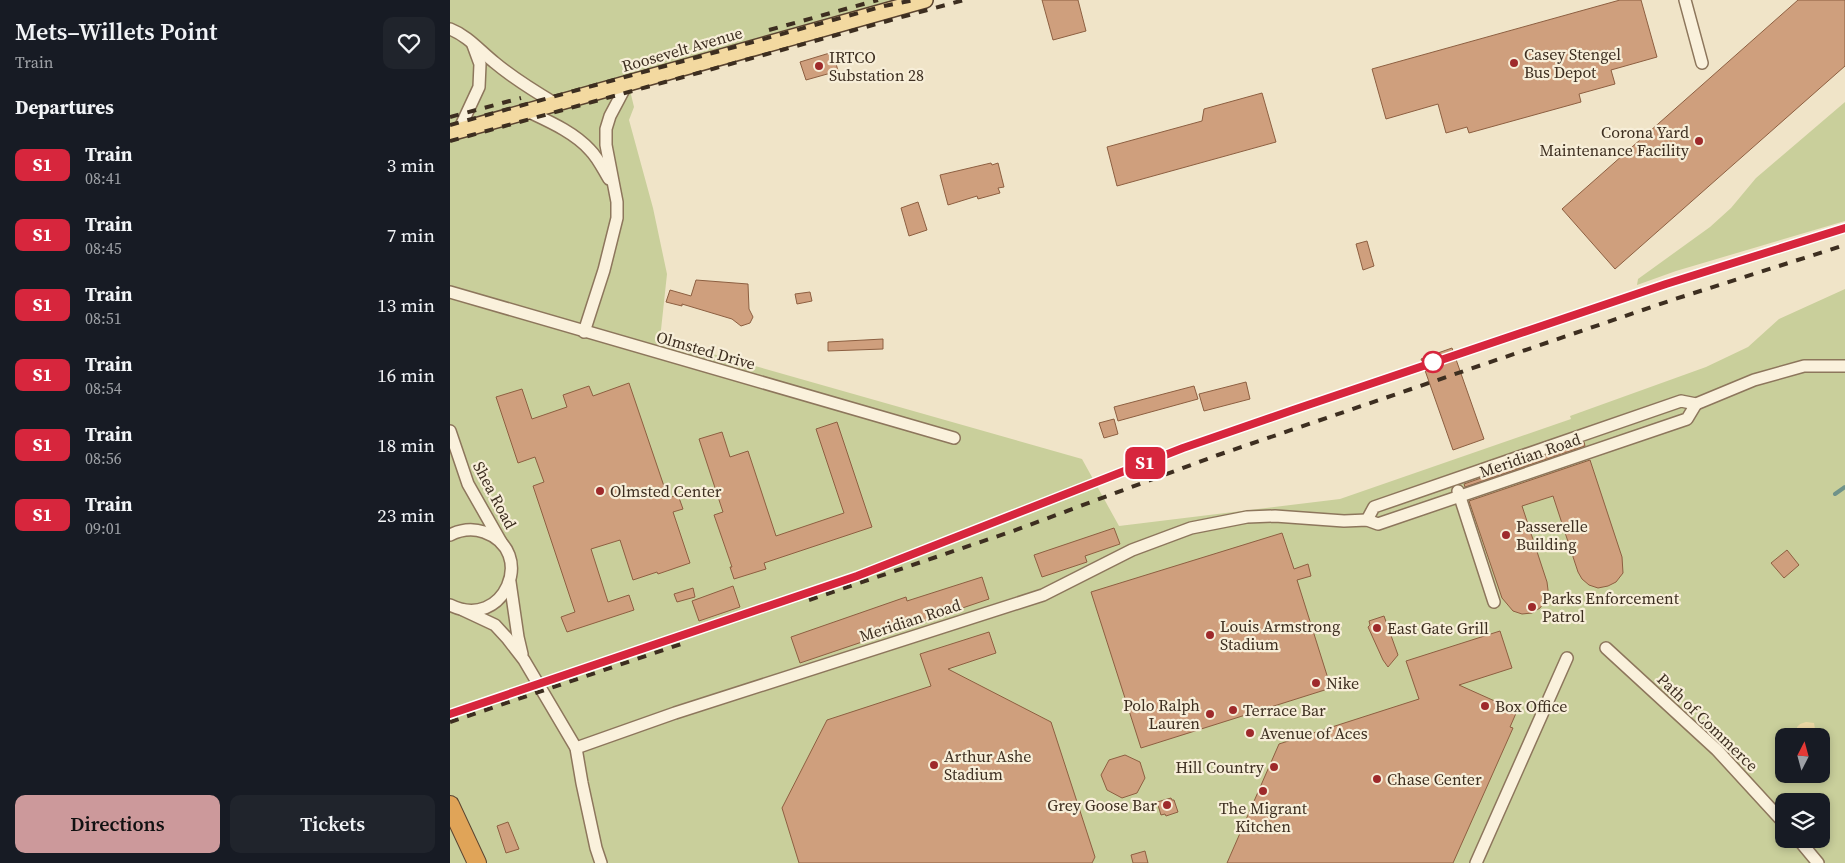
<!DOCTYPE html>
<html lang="en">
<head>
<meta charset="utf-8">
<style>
  body { margin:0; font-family:"Source Serif 4",serif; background:#20242c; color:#f1f3f6; height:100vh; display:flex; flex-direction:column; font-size:19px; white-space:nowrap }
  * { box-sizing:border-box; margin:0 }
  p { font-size:16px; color:#9ea1a6 }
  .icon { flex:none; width:28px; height:28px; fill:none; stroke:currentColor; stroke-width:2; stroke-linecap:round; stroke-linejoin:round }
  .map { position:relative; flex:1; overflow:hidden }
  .panel { display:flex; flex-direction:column; background:#171b24; width:450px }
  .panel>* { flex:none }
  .badge { padding:0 10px; border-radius:8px; font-size:18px; line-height:32px }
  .needle { width:32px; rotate:6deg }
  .fabs { position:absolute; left:1325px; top:728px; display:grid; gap:10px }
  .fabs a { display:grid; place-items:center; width:55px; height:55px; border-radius:10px; background:#171b24; box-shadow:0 2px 8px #0003; font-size:25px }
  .map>.badge { position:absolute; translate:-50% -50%; box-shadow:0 0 0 2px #fff }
  h2 { padding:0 15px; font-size:19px; line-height:45px }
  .round { display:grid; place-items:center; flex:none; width:52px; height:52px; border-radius:10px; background:#20242c }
  .overview { display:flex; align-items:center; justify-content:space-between; height:85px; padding:0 15px }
  h1 { font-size:24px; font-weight:600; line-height:38px }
  .cta { display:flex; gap:10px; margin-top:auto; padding:10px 15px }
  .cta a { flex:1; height:58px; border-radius:10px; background:#cc999b; color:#111; font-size:20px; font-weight:600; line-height:58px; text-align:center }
  .cta a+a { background:#20242c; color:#f1f3f6 }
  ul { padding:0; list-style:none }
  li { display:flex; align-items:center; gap:15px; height:70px; padding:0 15px }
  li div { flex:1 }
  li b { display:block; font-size:19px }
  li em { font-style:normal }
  li .badge { min-width:55px; font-weight:700; text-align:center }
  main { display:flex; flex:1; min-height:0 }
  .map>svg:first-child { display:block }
  .green { fill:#c9cf9b; fill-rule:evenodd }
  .sand { fill:#ecd9a5 }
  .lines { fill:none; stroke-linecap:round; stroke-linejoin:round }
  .stream { stroke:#6f938a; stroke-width:4 }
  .building { fill:#cf9f7d; stroke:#8d5f41 }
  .minor-casing { stroke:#8d765c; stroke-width:14 }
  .major-casing { stroke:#5b4430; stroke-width:18 }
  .highway-casing { stroke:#5b4430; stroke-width:20 }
  .minor { stroke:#faf1dc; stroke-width:11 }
  .major { stroke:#f3d9a0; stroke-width:15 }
  .highway { stroke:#e0a458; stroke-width:18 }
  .rail { stroke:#3d2e20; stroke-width:4; stroke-dasharray:9 9; stroke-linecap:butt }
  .line-casing { stroke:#fff; stroke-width:11 }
  .line { stroke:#d7263d; stroke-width:8 }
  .poi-dot { fill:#9e2a2b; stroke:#f7eed8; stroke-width:2 }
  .stop-dot { fill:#fff; stroke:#d7263d; stroke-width:2.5 }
  .labels { text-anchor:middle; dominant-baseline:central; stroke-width:4.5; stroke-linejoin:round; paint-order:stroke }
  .street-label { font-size:16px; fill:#3d2e20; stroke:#f7eed8 }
  .poi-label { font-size:16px; fill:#3d2e20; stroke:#f7eed8; text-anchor:start }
</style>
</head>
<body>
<main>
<section class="panel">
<div class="overview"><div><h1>Mets–Willets Point</h1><p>Train</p></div><a class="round"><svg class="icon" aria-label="heart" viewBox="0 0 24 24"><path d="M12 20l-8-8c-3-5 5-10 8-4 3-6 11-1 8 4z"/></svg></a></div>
<h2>Departures</h2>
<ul>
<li><span class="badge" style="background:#d7263d;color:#fff">S1</span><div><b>Train</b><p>08:41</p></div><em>3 min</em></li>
<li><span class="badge" style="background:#d7263d;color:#fff">S1</span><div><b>Train</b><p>08:45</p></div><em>7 min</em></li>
<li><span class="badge" style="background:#d7263d;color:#fff">S1</span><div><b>Train</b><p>08:51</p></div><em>13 min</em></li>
<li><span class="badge" style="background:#d7263d;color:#fff">S1</span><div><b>Train</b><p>08:54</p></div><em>16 min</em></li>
<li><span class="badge" style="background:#d7263d;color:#fff">S1</span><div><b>Train</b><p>08:56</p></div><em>18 min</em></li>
<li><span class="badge" style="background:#d7263d;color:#fff">S1</span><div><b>Train</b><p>09:01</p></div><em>23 min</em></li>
</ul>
<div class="cta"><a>Directions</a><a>Tickets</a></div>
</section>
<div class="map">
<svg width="1395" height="863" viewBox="0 0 1395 863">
  <rect width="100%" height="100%" fill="#f0e4c8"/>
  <g class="green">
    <path d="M0,0H474L178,82L184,107L179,120L203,208L217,274L210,339L632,459L669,526L890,499L1121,419L1120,416L1256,367L1298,347L1329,319L1395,289V863H0ZM1334,736H1371V774H1334ZM1334,801H1371V839H1334Z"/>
    <polygon points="1395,102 1395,221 1226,271 1187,285 1188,279 1260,227 1281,208 1306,178"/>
  </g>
  <polygon class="sand" points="1356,722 1364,723 1365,729 1362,731 1347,731 1347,727 1350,724"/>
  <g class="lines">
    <polyline class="stream" points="1385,494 1395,487"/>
  </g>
  <g class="building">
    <polygon points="592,0 628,0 636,31 603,40"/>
    <polygon points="1170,0 1191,0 1207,57 1161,70 1165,84 1129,94 1131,102 1019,133 1017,127 996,133 988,104 936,119 922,69"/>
    <polygon points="1348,0 1395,0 1395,66 1165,269 1112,209"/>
    <polygon points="383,52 388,71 356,80 350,62"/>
    <polygon points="812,93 826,142 667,186 657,147 752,121 754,109"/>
    <polygon points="541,163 542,165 548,163 554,187 548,188 550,193 528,199 527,196 498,205 490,175"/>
    <polygon points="468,202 477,230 459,236 451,208"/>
    <polygon points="917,241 924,266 913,270 906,244"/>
    <polygon points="246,280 298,284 299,309 303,317 300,323 291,326 282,319 232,304 232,306 216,302 220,290 241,296"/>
    <polygon points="360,292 362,301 347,304 345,294"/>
    <polygon points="433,339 433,349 378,351 378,342"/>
    <polygon points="1002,348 1034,439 1003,450 971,359"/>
    <polygon points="796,382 800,399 754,411 749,394"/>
    <polygon points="179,383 218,498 228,495 233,509 223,512 240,563 208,574 207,572 183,580 170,540 141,549 158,602 179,595 184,610 117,632 111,617 125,612 83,486 94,482 85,457 68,463 46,397 72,389 82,419 117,407 113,395 139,386 143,396"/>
    <polygon points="744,386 748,399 668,421 664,407"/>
    <polygon points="664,419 668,434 654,438 649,423"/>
    <polygon points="387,422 422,527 314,563 316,569 284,579 280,567 282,567 264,515 273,512 249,439 272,432 280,457 298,451 326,536 394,513 366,429"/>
    <polygon points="1134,442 1135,446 1015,487 1014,484"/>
    <polygon points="1140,460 1172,557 1173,573 1166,582 1158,586 1148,588 1139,585 1132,579 1128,572 1103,496 1072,506 1097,582 1098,590 1096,600 1090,608 1082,613 1072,614 1063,611 1052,598 1019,501"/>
    <polygon points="664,528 670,544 635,556 637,562 592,577 584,555"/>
    <polygon points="832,533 844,569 858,564 861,576 847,580 881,688 691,748 641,592"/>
    <polygon points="1337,550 1349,565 1334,578 1321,563"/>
    <polygon points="532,577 539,599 350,663 341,637 456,597 457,601"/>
    <polygon points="283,586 290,607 249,621 242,601"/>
    <polygon points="243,588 245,597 227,602 224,594"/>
    <polygon points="934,616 948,655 938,667 933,660 918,627 920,625 919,621"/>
    <polygon points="1050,631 1062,668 1009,685 1067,711 1060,727 1063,728 1003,863 777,863 829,744 969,699 956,661"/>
    <polygon points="539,632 546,653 498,669 601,722 645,857 642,863 349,863 332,808 377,720 481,686 470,654"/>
    <polygon points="675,755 690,762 695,778 687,793 672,798 657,790 651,775 659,760"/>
    <polygon points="721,798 722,800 724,800 728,812 716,816 715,814 711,815 707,802"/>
    <polygon points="58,822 69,849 56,853 47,826"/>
    <polygon points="695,851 698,863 683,863 681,855"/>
  </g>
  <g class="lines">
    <g class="minor-casing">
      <g id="minor">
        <polyline points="1235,0 1252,63"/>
        <path d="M0,29C18,36 29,50 44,62C63,78 84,91 106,104"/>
        <path d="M77,111C98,121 124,132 140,150C148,158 153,169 159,179"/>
        <polyline points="9,130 29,87 30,64 23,45"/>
        <polyline points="0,292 504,438"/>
        <polyline points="134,332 154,270 167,218 167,202 156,145 156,129 160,116 178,82"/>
        <polyline points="0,431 18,484 51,542"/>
        <polyline points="1008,491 1044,602"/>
        <polyline points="917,520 924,507 1231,401 1246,404 1304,380 1354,366 1395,366"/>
        <path d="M0,535C10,530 22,528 34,532C88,551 54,632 0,605"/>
        <polyline points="60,582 68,637 72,654"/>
        <polyline points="13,610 45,625 57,638 74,660 126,748 132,783 146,848 151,863"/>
        <polyline points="1156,648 1267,750 1334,823"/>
        <polyline points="126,748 225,713 593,595 682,550 741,528 797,517 825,516 894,521 917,520 928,524 1237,419 1246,404"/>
        <polyline points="1348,839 1368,863"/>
        <polyline points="1026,863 1117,658"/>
      </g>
    </g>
    <g class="major-casing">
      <polyline id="major" points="0,133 475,0"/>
    </g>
    <g class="highway-casing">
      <polyline id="highway" points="0,805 27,863"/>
    </g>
    <use href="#minor" class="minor"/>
    <use href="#major" class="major"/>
    <use href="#highway" class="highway"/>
    <g class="rail">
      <polyline points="319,30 428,0"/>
      <polyline points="0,117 71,98"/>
      <polyline points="0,125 434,6 464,0"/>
      <polyline points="0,141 514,0"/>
      <polyline points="359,600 563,531 768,455 1222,300 1395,245"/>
      <polyline points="0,714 407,576 733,448 843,409 1216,284 1395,228"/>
      <polyline points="0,722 234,643"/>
    </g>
  </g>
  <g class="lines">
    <g class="line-casing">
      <polyline id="line" points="0,714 407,576 733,448 843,410 1216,284 1395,228"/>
    </g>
    <use href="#line" class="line"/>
  </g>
  <g class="poi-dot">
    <circle cx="1064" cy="63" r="5"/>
    <circle cx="369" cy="66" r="5"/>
    <circle cx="1249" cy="141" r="5"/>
    <circle cx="150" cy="491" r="5"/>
    <circle cx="1056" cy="535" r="5"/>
    <circle cx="1082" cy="607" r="5"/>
    <circle cx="927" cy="628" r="5"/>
    <circle cx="760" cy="635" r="5"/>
    <circle cx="866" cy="683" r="5"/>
    <circle cx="1035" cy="706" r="5"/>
    <circle cx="783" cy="710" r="5"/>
    <circle cx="760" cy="714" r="5"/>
    <circle cx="800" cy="733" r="5"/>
    <circle cx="484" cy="765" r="5"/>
    <circle cx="824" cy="767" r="5"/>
    <circle cx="927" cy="779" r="5"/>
    <circle cx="813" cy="791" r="5"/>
    <circle cx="717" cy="805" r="5"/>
  </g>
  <circle class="stop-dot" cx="983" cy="362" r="10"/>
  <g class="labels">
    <g class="street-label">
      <text transform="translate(232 49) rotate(-16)">Roosevelt Avenue</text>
      <text transform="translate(256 350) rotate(16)">Olmsted Drive</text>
      <text transform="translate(1080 455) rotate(-19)">Meridian Road</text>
      <text transform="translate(45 495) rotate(62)">Shea Road</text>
      <text transform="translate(460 620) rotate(-18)">Meridian Road</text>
      <text transform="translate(1258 722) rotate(44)">Path of Commerce</text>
    </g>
    <g class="poi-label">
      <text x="1074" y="54">Casey Stengel<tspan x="1074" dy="18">Bus Depot</tspan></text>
      <text x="379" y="57">IRTCO<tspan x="379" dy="18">Substation 28</tspan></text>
      <text x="1239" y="132" text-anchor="end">Corona Yard<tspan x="1239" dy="18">Maintenance Facility</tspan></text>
      <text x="160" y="491">Olmsted Center</text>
      <text x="1066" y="526">Passerelle<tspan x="1066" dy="18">Building</tspan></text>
      <text x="1092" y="598">Parks Enforcement<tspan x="1092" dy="18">Patrol</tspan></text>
      <text x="770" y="626">Louis Armstrong<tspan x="770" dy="18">Stadium</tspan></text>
      <text x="937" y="628">East Gate Grill</text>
      <text x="876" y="683">Nike</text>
      <text x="750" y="705" text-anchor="end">Polo Ralph<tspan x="750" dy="18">Lauren</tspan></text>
      <text x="1045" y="706">Box Office</text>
      <text x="793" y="710">Terrace Bar</text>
      <text x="810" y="733">Avenue of Aces</text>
      <text x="494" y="756">Arthur Ashe<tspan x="494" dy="18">Stadium</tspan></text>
      <text x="814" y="767" text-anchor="end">Hill Country</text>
      <text x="937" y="779">Chase Center</text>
      <text x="707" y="805" text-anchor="end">Grey Goose Bar</text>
      <text x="813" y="808" text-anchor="middle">The Migrant<tspan x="813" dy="18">Kitchen</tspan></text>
    </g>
  </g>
</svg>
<div class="fabs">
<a><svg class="needle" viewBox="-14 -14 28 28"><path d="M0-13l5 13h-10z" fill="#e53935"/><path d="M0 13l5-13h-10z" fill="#9ea1a6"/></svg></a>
<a><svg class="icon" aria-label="layers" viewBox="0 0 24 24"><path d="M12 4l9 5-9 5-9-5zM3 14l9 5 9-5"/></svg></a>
</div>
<b class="badge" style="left:695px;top:463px;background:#d7263d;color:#fff">S1</b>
</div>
</main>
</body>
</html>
